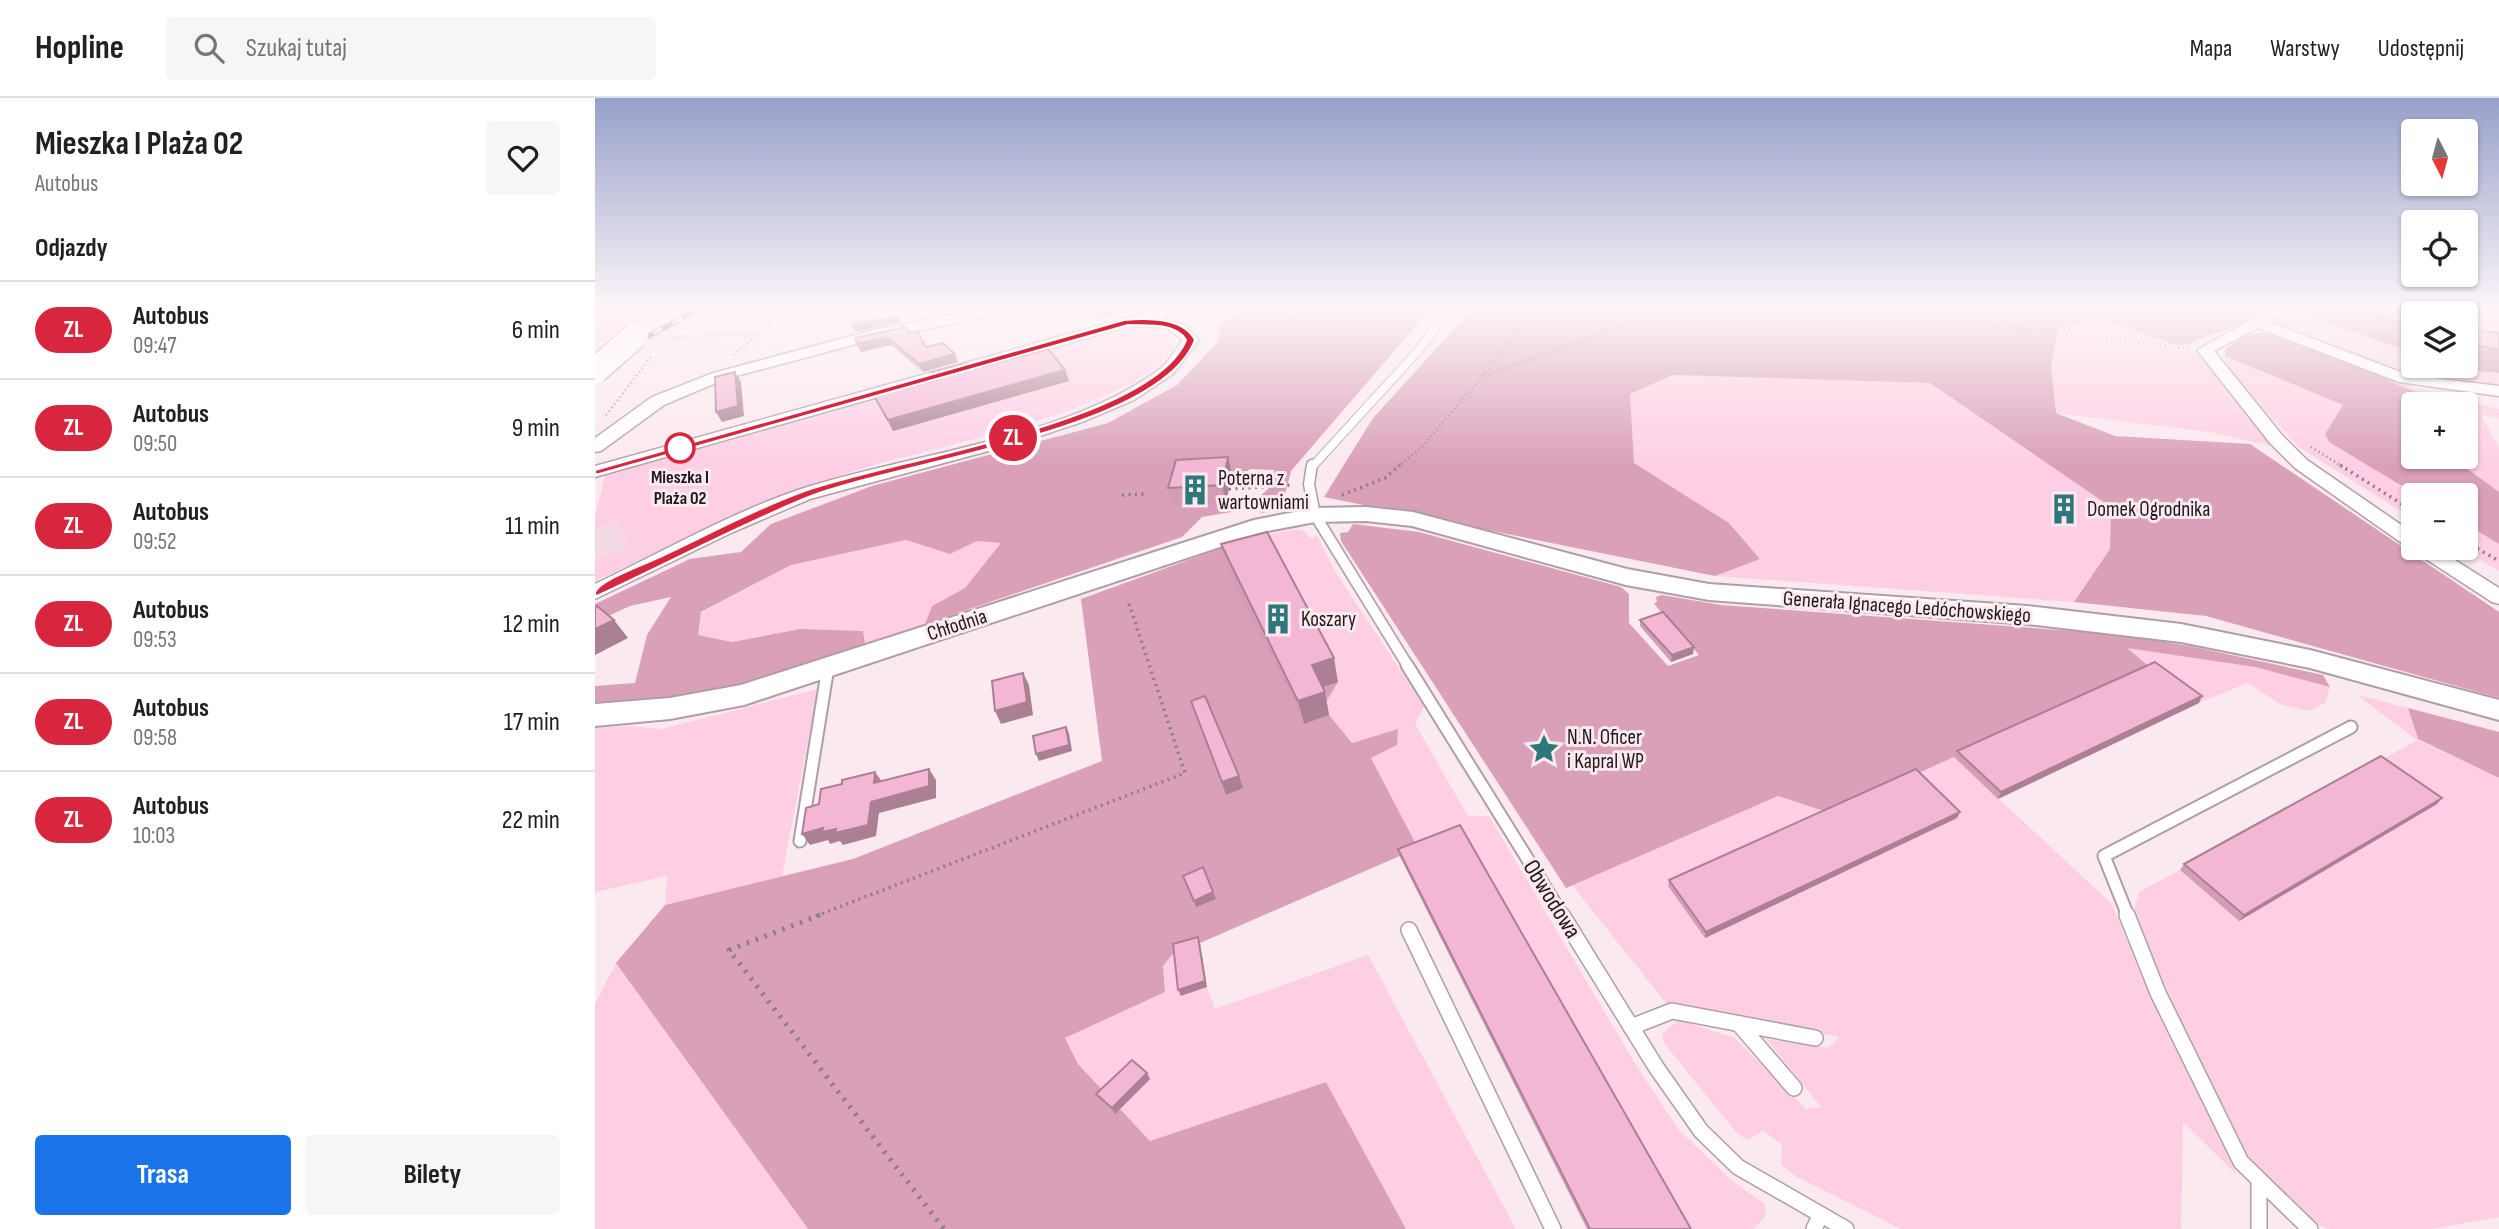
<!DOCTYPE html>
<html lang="pl">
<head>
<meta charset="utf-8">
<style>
  body { margin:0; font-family:"Sofia Sans Condensed",sans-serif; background:#f6f6f6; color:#202124; height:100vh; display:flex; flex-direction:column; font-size:26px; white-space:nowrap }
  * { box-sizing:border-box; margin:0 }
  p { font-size:23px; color:#757577 }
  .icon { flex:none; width:38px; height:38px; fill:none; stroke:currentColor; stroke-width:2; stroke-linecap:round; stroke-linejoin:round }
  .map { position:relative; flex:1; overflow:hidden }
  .side { display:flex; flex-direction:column; background:#fff; width:595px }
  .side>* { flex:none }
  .badge { padding:0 14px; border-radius:23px; font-size:24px; line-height:46px }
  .needle { width:46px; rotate:174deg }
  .controls { position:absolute; left:1806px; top:21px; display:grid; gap:14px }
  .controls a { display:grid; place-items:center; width:77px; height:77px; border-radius:7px; background:#fff; box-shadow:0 2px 5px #0004; font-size:35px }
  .map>.badge { position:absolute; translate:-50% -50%; box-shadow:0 0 0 4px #fff }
  h2 { padding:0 35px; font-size:26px; line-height:63px }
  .round { display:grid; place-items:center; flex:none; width:74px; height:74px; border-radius:7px; background:#f6f6f6 }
  .overview { display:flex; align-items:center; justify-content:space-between; height:119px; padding:0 35px }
  h1 { font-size:33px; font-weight:700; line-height:52px }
  .button { display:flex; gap:14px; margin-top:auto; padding:14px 35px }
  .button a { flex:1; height:80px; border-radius:7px; background:#1a73e8; color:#fff; font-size:28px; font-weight:700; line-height:80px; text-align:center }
  .button a+a { background:#f6f6f6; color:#202124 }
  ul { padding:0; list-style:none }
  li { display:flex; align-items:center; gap:21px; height:98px; padding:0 35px; border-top:2px solid #e0e0e0 }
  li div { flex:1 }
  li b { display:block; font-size:26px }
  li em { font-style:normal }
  li .badge { min-width:77px; font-weight:700; text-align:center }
  header { display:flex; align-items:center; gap:42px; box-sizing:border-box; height:98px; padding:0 35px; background:#fff; border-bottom:2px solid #e0e0e0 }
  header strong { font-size:33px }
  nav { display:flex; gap:38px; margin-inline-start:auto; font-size:24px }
  .search { width:490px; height:63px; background:#f6f6f6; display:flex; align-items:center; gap:18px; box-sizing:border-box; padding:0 24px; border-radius:7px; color:#757577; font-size:26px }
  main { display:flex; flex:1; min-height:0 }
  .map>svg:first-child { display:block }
  .built { fill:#f3d9e4; fill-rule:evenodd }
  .green { fill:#fecfe4 }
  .forest { fill:#da9fb9 }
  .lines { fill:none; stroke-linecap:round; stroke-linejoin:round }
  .service-far3-casing { stroke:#af9ea5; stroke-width:10 }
  .service-far2-casing { stroke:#af9ea5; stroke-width:13 }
  .service-far1-casing { stroke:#af9ea5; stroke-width:15 }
  .service-casing { stroke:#af9ea5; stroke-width:18 }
  .minor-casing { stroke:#af9ea5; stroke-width:3 }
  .tertiary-casing { stroke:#af9ea5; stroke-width:4 }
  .primary-casing { stroke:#af9ea5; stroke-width:3 }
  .path-far2 { stroke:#8b7f83; stroke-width:2.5; stroke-dasharray:1 3.5; stroke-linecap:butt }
  .path-far1 { stroke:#8b7f83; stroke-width:3.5; stroke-dasharray:2 4.5; stroke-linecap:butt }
  .path { stroke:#8b7f83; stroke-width:5; stroke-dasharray:2.5 7; stroke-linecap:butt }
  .service-far3 { stroke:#fff; stroke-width:8 }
  .service-far2 { stroke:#fff; stroke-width:10 }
  .service-far1 { stroke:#fff; stroke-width:11 }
  .service { stroke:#fff; stroke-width:15 }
  .minor { fill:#fff; fill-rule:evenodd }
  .tertiary { fill:#fff; fill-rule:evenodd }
  .primary { fill:#fff; fill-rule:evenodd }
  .rail-casing { stroke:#4f4649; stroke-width:5 }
  .rail { stroke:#fbe9f0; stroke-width:3.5; stroke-dasharray:11; stroke-linecap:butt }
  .primary-bridge-casing { stroke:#af9ea5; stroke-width:28; stroke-linecap:butt }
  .path-bridge { stroke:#8b7f83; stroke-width:2.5; stroke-dasharray:1 3.5; stroke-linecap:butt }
  .primary-bridge { stroke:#fff; stroke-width:25 }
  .wall { fill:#d29db5 }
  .shaded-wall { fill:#ab8094 }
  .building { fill:#f4b7d3; stroke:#ab8094; stroke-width:2 }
  .line { fill:#d7263d; stroke:#fff; stroke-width:2 }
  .stop-dot { fill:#fff; stroke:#d7263d; stroke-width:3.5 }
  .labels { text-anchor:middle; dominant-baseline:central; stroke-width:6; stroke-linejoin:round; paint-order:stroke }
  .far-stop-label { font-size:18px; font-weight:bold; fill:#1f191b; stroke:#fbe9f0 }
  .poi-label { font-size:21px; fill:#1f191b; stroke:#fbe9f0; text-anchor:start }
  .street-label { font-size:21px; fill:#1f191b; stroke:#fbe9f0 }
  .near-street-label { font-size:24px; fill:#1f191b; stroke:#fbe9f0 }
</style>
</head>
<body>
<header>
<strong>Hopline</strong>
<div class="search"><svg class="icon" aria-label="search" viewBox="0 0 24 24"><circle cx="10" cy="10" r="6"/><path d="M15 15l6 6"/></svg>Szukaj tutaj</div>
<nav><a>Mapa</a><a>Warstwy</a><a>Udostępnij</a></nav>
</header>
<main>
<section class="side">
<div class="overview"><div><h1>Mieszka I Plaża 02</h1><p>Autobus</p></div><a class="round"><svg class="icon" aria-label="heart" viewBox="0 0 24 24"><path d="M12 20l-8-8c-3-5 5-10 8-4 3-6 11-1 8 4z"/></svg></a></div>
<h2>Odjazdy</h2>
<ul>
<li><span class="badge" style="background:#d7263d;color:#fff">ZL</span><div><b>Autobus</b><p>09:47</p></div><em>6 min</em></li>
<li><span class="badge" style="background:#d7263d;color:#fff">ZL</span><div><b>Autobus</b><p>09:50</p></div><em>9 min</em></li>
<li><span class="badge" style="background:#d7263d;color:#fff">ZL</span><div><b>Autobus</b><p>09:52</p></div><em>11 min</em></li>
<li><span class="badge" style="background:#d7263d;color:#fff">ZL</span><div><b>Autobus</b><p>09:53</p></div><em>12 min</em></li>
<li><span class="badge" style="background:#d7263d;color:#fff">ZL</span><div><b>Autobus</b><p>09:58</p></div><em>17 min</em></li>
<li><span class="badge" style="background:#d7263d;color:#fff">ZL</span><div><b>Autobus</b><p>10:03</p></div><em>22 min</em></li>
</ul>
<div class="button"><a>Trasa</a><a>Bilety</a></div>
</section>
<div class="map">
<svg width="1904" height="1131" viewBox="0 0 1904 1131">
  <rect width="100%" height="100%" fill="#fbe9f0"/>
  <g class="built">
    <polygon points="75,209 120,209 20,263 0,270 0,251"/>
    <path d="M1690,209H1904V291L1809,276L1700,236L1673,223L1696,212ZM1818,215H1871V268H1818Z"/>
    <polygon points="21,423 35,448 0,462 0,431"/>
  </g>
  <g class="green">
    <polygon points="3,209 71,209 0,247 0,210"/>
    <polygon points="1510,209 1604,247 1566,247 1411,228"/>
    <polygon points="1697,212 1818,255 1818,268 1858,268 1904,276 1904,291 1840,283 1776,265 1782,261 1794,265 1809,256 1700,216 1684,224 1701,230 1690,231 1673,223"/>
    <path d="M537,230C554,231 569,230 581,243C560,306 341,349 279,367C248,376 218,387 189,399C125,424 62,454 0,483V462L35,448L21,423L0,431V418L10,378Z"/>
    <polygon points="1409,230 1606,255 1677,348 1614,334 1461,315"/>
    <polygon points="1630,258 1748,307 1730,336 1734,344 1822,397 1818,397 1818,421 1704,349 1645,285 1632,267"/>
    <polygon points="1078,277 1335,285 1516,409 1515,451 1479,504 1120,478 1165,461 1134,425 1039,365 1035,296"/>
    <polygon points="1786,280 1904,311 1904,320 1886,317 1904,350 1904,394 1866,365 1865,359 1871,359 1871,306 1849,306"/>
    <polygon points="1871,426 1904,446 1904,473 1865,450 1871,450"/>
    <polygon points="701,431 709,433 716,440 722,438 740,473 829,608 820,626 873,718 894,718 1044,972 1084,1032 1136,1082 1170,1106 1171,1118 1158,1131 1092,1131 823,750 776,660 801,647 803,631 757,645 709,626 703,615 667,438"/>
    <polygon points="311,442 355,456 382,443 407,445 370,490 337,508 330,526 270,546 267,533 205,531 137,544 103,537 106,515 196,467"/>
    <polygon points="1530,549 1660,569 1735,589 1730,605 1714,613 1685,606 1653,585 1604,605"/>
    <polygon points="223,591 187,778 70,807 72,778 0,794 0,630 36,628 66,631"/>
    <polygon points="1762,597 1813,610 1823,642 1904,680 1904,1119 1837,1131 1734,1131 1719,1126 1657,1065 1588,927 1538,816 1544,794 1585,772 1644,823 1781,665 1822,642"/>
    <polygon points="1359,659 1517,806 1553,895 1642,1077 1588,1024 1586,1131 1306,1131 1202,1079 1186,1067 1187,1047 1168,1033 1152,1042 1141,1034 1068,944 1068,935 1084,922 1140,940 1211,1011 1226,1009 1171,941 1233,950 1244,939 1071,905 977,787 1183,698 1235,715 1074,788 1110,840 1319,677"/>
    <polygon points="581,852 587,898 612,889 620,911 773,857 921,1131 811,1131 730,984 555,1043 483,966 470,940 570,894 568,868"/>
    <polygon points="21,865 213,1131 0,1131 0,906"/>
  </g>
  <g class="forest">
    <polygon points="661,209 681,209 697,219 706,209 837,209 696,373 686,411 666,415 665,398 679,386 679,372 655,371 630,395 648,412 607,419 587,439 330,526 337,508 370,490 406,445 382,443 355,456 311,442 196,467 106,514 103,537 137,544 205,531 268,533 270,546 153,584 57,605 0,606 0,588 40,585 52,537 76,499 35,508 0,524 0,506 95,461 146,454 176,426 277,388 513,325 582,287 622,245 627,225 641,215"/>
    <polygon points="879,209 1648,209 1670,218 1585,248 1509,221 1463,229 1456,268 1461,315 1520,338 1655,346 1904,514 1904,600 1611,518 1479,504 1515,451 1516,409 1335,285 1078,277 1035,296 1039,365 1134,425 1165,461 1120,478 729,399 778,320"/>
    <polygon points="1664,235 1678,237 1806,285 1792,282 1849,306 1818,306 1818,359 1865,359 1866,366 1904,394 1904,446 1871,426 1871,397 1822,397 1734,344 1730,336 1748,307 1630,258 1631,251 1646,239"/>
    <polygon points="758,426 824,434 1026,489 1034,496 1034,525 1073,568 1104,557 1059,506 1062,504 1061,499 1067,497 1126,507 1519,536 1595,548 1728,577 1735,589 1660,569 1532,550 1556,570 1235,715 1183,698 971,790 746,443 745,435 753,434"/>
    <polygon points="629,449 743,584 729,607 704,615 709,626 734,617 757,645 803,631 802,647 776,660 823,750 605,845 581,852 568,868 570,894 470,940 483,966 555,1043 731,984 811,1131 213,1131 21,865 70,807 258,761 507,663 486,501"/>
    <polygon points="1813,610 1904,634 1904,680 1823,641"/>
  </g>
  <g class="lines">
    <g class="service-far3-casing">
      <polyline id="service-far3" points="717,369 823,253 856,209"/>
    </g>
    <g class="service-far2-casing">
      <polyline id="service-far2" points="717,367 714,386 720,417 813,568"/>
    </g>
    <g class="service-far1-casing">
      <g id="service-far1">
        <polyline points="812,567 968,818"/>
        <polyline points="205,743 233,569"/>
        <polyline points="1533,818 1509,758 1756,629"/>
      </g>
    </g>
    <g class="service-casing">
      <g id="service">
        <polyline points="967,817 1061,969 1106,1033 1143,1069 1251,1131"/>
        <polyline points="1532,817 1563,895 1646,1064 1715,1131"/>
        <polyline points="814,832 958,1131"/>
        <polyline points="1144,926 1199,990"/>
        <polyline points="1036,929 1077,913 1220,940"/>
        <polyline points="1664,1082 1664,1131"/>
        <polyline points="1219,1131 1225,1118"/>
      </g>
    </g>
    <g class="minor-casing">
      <g id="minor">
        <polygon points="396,209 426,209 419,213 280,241 130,281 69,307 6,353 0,354 0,340 57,299 118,275 279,232"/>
        <path d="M571,209H595L565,220L589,227L604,242L578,276L539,302L487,324L427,344L215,401L136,435L0,501V486C67,454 133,416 203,392C316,355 469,342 565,271C574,264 581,251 588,242L572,230L535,228L0,379V368Z"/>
        <polygon points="1680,209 1697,210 1674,224 1813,277 1904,288 1904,298 1804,284 1663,230 1619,253 1687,337 1712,362 1818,435 1818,450 1841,450 1904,490 1904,506 1897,504 1811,448 1700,370 1675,345 1602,252"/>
      </g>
    </g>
    <g class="tertiary-casing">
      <polygon id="tertiary" points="771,409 818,414 1032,471 1114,486 1432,508 1586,526 1715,552 1904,602 1904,622 1715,570 1586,544 1432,526 1114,502 1031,487 817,428 771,423 720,424 673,433 149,607 75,621 0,628 0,606 75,600 146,587 659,422 720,410"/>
    </g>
    <g class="primary-casing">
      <polygon id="primary" points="70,209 97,209 49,242 33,242 29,237 33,232"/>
    </g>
    <g class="path-far2">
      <path d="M1093,209C1166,227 1244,236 1316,212"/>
      <polyline points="1312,209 1394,227 1594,251"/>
      <polyline points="1362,209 1428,230"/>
      <polyline points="1623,209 1644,218"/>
      <polyline points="73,239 159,236"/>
      <polyline points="139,257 184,216 200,209"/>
      <polyline points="888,278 914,244 934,209"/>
      <polyline points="11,317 56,259 55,256"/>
      <polyline points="1716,349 1748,369"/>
      <polyline points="803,369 826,350 887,279 1055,218 1115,215"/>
    </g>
    <g class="path-far1">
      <polyline points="1745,367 1818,413"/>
      <polyline points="634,391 698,387"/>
      <polyline points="527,397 549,396"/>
      <polyline points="747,397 790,380 805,367"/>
      <polyline points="1871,444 1904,463"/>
      <polyline points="221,818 590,675 533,503"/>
    </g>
    <polyline class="path" points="225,817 134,852 349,1131"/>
    <use href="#service-far3" class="service-far3"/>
    <use href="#service-far2" class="service-far2"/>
    <use href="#service-far1" class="service-far1"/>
    <use href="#service" class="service"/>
    <use href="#minor" class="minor"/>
    <use href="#tertiary" class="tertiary"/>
    <use href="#primary" class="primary"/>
    <g class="rail-casing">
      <polyline id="rail" points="0,267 107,209"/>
    </g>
    <use href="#rail" class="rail"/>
    <g class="primary-bridge-casing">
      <polyline id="primary-bridge" points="0,273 41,237"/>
    </g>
    <g class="path-bridge">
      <polyline points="55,222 77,209"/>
      <polyline points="62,229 95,209"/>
    </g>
    <use href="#primary-bridge" class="primary-bridge"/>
  </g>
  <g class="wall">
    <polygon points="1698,209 1812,209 1818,215 1818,255 1698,212"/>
    <polygon points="310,229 314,235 331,249 363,264 328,274 296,247 266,254"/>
    <polygon points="1871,229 1884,233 1904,235 1904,275 1884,273 1864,268 1871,268"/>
    <polygon points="379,271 474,283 298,333 279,298 340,282 336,274"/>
    <polygon points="633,359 637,376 631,405 578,408 573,390"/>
    <polygon points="626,446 743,584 727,589 730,594 734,617 709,626 632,469"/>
    <polygon points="1045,522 1098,556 1076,564 1045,528"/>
    <polygon points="596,603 644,678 648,690 631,697"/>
    <polygon points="1604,605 1403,701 1359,659 1362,653"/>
    <polygon points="1847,700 1842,706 1644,823 1585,772 1589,766"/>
    <polygon points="1362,720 1110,840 1073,788 1074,782"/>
    <polygon points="803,751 1096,1131 992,1131 804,757"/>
    <polygon points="555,981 520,1016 504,1002 501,996"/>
  </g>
  <g class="shaded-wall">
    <polygon points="524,210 525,216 503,220 501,214"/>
    <polygon points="304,219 306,224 261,234 258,229"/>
    <polygon points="292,239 296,247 266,254 262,246"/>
    <polygon points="360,256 363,264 328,274 324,266"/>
    <polygon points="470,272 474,283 298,333 293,322"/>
    <polygon points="140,274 146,284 149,318 127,324 121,314"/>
    <polygon points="633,359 637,376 631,405 627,387"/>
    <polygon points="19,522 33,540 0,557 0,531"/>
    <polygon points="1099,549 1098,556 1076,564 1077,557"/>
    <polygon points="739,560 743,584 722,591 717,567"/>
    <polygon points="428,575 434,587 438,617 406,626 400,613"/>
    <polygon points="730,594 734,617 709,626 703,603"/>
    <polygon points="1607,598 1604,605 1403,701 1406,694"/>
    <polygon points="471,629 474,635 477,653 444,663 441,656"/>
    <polygon points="334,671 341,682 341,700 284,715 281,738 248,747 245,743 235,746 233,742 215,747 207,736"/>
    <polygon points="280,674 288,685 279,685"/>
    <polygon points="644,678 648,690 631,697 627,684"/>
    <polygon points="1847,700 1842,706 1644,823 1649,817"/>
    <polygon points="1365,714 1362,720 1110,840 1111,834"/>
    <polygon points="618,794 621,801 601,809 599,803"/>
    <polygon points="603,839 605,845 612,889 586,898 583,892"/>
    <polygon points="552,975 555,981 520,1016 517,1010"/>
  </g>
  <g class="building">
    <polygon points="499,209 523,209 524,210 501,214"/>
    <polygon points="1759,209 1812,209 1830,215 1818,215 1818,230"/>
    <polygon points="304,219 258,229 258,225"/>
    <polygon points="310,229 314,235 322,233 331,249 348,245 360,256 324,266 292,239 262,246 260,240"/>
    <polygon points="1871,229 1884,233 1904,235 1904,252 1871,245"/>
    <polygon points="453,251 470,272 293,322 279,298 344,281 336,274 372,265 379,271"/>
    <polygon points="140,274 143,308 121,314 120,279"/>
    <polygon points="633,359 627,387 573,390 581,362"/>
    <polygon points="672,434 739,560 717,567 730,594 703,603 626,446"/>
    <polygon points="2,508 19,522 0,531 0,509"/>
    <polygon points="1068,514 1099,549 1077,557 1045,522"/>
    <polygon points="1560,564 1607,598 1406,694 1362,653"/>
    <polygon points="428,575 432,604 400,613 397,583"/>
    <polygon points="610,598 644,678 627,684 596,603"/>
    <polygon points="471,629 474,647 441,656 438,638"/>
    <polygon points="1786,658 1847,700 1649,817 1589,766"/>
    <polygon points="334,671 334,688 276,704 273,727 240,735 241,731 227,734 228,730 207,736 211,710 224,706 226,691 247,686 247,682 280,674 279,685"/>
    <polygon points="1321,671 1365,714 1111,834 1074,782"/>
    <polygon points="865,727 1096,1131 995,1131 803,751"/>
    <polygon points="608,769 618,794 599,803 588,778"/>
    <polygon points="603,839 610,883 583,892 578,846"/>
    <polygon points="537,962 552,975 517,1010 501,996"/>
  </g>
  <linearGradient id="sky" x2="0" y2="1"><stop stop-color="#96a0ca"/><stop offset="0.57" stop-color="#fdf5f8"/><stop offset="1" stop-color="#fdf5f8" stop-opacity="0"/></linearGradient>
  <rect width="1904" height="368" fill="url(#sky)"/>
  <path class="line" d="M529,222C552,220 588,219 600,242C565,334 299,364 211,400C141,429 73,465 4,497L0,498V494C6,481 51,466 69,457C114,436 158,412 204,395C288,363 557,326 591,242C581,224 551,228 533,227L4,376H0V372Z"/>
  <defs>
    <g id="building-bare" transform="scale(2.415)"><path d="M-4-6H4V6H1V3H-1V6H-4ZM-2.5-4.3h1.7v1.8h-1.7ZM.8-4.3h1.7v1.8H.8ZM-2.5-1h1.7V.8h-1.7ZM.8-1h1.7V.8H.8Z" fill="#2e787c" stroke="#fbe9f0" stroke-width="2.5" paint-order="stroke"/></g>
    <g id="sight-bare" transform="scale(2.415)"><path d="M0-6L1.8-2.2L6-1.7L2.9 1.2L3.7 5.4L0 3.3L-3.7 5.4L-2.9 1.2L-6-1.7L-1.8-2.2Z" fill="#2e787c" stroke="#fbe9f0" stroke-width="2.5" paint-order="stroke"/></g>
  </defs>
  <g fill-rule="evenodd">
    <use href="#building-bare" x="600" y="392"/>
    <use href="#building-bare" x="1469" y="411"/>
    <use href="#building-bare" x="683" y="521"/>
    <use href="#sight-bare" x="949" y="651"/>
  </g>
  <circle class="stop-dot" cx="85" cy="350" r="14"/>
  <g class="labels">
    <g class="far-stop-label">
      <text x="85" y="379">Mieszka I<tspan x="85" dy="21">Plaża 02</tspan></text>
    </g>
    <g class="poi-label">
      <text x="623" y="380">Poterna z<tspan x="623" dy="24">wartowniami</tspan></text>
      <text x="1492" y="411">Domek Ogrodnika</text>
      <text x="706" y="521">Koszary</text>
      <text x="972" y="639">N.N. Oficer<tspan x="972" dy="24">i Kapral WP</tspan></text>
    </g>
    <g class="street-label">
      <text transform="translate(1312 509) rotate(4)">Generała Ignacego Ledóchowskiego</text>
      <text transform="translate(362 527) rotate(-18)">Chłodnia</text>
    </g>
    <g class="near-street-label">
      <text transform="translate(957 801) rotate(58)">Obwodowa</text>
    </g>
  </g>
</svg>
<div class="controls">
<a><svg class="needle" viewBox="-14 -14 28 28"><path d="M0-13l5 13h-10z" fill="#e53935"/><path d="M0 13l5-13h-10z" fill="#757577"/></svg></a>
<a><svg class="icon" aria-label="locate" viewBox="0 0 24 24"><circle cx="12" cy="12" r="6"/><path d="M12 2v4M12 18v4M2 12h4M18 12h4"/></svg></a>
<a><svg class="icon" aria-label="layers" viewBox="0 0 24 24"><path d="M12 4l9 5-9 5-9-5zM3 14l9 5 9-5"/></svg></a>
<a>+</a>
<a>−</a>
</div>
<b class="badge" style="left:418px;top:340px;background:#d7263d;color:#fff">ZL</b>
</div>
</main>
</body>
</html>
